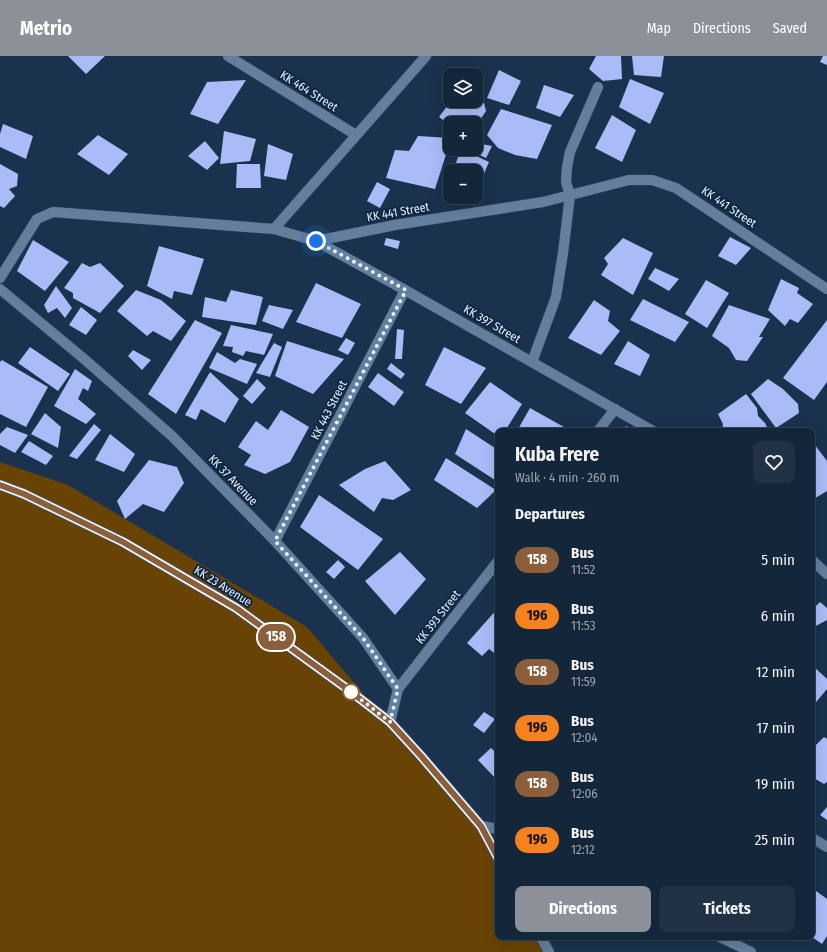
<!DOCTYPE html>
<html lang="en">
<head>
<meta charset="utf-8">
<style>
  body { margin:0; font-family:"Fira Sans Condensed",sans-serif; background:#213245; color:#f1f3f6; height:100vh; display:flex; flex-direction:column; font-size:15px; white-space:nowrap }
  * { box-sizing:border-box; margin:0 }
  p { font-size:13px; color:#9da5af }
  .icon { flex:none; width:22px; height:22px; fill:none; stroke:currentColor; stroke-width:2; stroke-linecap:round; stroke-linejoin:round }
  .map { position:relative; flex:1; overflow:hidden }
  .panel { position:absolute; left:495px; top:372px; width:320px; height:512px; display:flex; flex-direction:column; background:#14263a; border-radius:8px; box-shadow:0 4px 16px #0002,0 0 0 1px #334354 }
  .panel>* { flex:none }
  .badge { padding:0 8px; border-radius:13px; font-size:14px; line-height:26px }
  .buttons { position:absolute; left:443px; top:12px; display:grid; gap:8px }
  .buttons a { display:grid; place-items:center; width:40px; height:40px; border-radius:8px; background:#14263a; box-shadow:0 4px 16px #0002,0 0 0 1px #334354; font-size:20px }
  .you { position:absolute; width:20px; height:20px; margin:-10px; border:3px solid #fff; border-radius:50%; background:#1a73e8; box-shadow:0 0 0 6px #1a73e833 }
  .map>.badge { position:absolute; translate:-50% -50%; box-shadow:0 0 0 2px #fff }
  h2 { padding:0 20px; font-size:15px; line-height:36px }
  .round { display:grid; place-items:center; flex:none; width:42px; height:42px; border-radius:8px; background:#213245 }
  .summary { display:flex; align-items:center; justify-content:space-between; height:68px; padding:0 20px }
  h1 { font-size:19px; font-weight:700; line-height:30px }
  .button { display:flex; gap:8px; margin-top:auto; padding:8px 20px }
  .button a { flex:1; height:46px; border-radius:8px; background:#8c9099; color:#fff; font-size:16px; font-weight:700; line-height:46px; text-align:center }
  .button a+a { background:#213245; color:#f1f3f6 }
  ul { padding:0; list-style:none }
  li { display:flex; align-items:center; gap:12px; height:56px; padding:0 20px }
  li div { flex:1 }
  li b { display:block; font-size:15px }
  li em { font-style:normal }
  li .badge { min-width:44px; font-weight:700; text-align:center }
  header { display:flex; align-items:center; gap:24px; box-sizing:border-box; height:56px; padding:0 20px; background:#8c9099; color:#fff }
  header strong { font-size:19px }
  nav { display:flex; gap:22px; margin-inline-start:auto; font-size:14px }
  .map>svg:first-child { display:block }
  .green { fill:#684304 }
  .building { fill:#abbbf7 }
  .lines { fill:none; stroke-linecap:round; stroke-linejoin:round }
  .street-casing { stroke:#394d63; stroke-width:11 }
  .secondary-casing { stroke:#394d63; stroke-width:11 }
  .street { stroke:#647e9d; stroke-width:10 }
  .secondary { stroke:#647e9d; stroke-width:10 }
  .line-casing { stroke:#fff; stroke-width:9 }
  .line { stroke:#8b5e3c; stroke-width:6 }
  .walk { stroke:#e5f1ff; stroke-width:4; stroke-dasharray:0 7.2 }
  .stop-dot { fill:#fff; stroke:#8b5e3c; stroke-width:2 }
  .labels { text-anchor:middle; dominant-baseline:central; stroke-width:4; stroke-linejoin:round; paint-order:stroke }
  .street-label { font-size:12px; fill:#e5f1ff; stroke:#102842 }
</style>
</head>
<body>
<header>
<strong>Metrio</strong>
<nav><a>Map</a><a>Directions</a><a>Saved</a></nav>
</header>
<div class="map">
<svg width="827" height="896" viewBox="0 0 827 896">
  <rect width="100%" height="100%" fill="#1a324d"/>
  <polygon class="green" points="0,406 68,429 307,571 475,770 498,810 498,881 538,881 546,896 0,896"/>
  <g class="building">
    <polygon points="68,0 105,0 86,18"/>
    <polygon points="596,0 621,0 622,23 603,25 589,13"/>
    <polygon points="632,0 664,0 661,21 634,19"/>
    <polygon points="823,0 827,0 827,9 820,6"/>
    <polygon points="499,14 521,25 509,49 487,42"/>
    <polygon points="630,23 664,37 650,68 619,51"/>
    <polygon points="246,24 218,68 190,58 207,26"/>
    <polygon points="544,29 574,39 560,61 536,52"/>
    <polygon points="476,41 484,47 486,55 476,70 476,67 450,67 450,69 439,61 451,45 476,45"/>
    <polygon points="501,53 552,69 537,103 515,99 498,92 487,79"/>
    <polygon points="612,59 636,74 622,106 595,92"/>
    <polygon points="3,68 33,80 26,103 0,91 0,78"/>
    <polygon points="224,75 256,83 250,105 220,108"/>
    <polygon points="98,79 128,98 109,119 77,98"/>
    <polygon points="418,80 450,82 450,86 435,133 386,122 395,94 409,95"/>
    <polygon points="205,85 219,102 207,114 188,100"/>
    <polygon points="476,87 492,90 486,102 467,93 476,93"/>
    <polygon points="268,88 293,98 286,124 264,120"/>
    <polygon points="461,93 489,106 476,136 476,115 453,115"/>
    <polygon points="0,108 18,118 17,130 9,133 15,140 4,152 0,150"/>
    <polygon points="237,108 260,108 261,132 236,132"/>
    <polygon points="377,126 390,133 380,152 367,145"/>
    <polygon points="730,181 751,192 736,209 718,200"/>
    <polygon points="386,182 400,185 398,193 384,189"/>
    <polygon points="623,182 653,197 633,239 601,219 608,208 604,202"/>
    <polygon points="33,184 69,206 45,235 17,215"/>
    <polygon points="159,190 204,203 192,239 174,235 172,243 147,230"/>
    <polygon points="82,207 90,211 100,207 124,230 100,257 73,242 73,237 64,232"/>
    <polygon points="655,212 679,223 669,235 648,223"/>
    <polygon points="781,223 799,232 797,237 813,248 798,267 790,263 785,270 768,254"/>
    <polygon points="706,224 729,237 707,272 685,258"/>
    <polygon points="316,227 361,248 342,282 296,266"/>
    <polygon points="56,230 72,252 65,262 57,252 48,257 44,249"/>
    <polygon points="136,234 161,244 186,265 171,285 153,275 147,280 117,255"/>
    <polygon points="231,234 263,241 256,269 202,261 205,241 226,246"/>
    <polygon points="643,243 689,266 675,286 630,264"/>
    <polygon points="594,244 610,255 608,265 620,275 601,299 568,282"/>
    <polygon points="269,249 293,254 283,273 262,265"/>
    <polygon points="729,249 770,263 759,281 763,281 747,305 736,304 729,292 712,280"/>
    <polygon points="81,251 97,264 86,279 69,269"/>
    <polygon points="195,264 222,277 176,358 148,338"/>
    <polygon points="827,264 827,326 814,344 783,322"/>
    <polygon points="231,269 273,278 264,299 246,295 243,300 232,296 233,291 223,290"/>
    <polygon points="397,273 404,274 402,303 395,303"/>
    <polygon points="346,282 355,287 348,299 338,294"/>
    <polygon points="287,285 344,303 313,338 275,320"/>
    <polygon points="628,285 650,299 640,320 614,308"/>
    <polygon points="274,287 282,291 270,321 256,317"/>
    <polygon points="30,291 70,318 58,335 18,307"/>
    <polygon points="444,291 486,312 461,348 425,329"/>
    <polygon points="133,294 151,304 142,314 128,300"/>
    <polygon points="217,296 235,307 240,303 257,308 247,328 209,312"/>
    <polygon points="2,304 48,331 26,371 0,358 0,306"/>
    <polygon points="391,307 405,318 401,323 387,313"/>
    <polygon points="75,313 92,325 88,335 83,332 78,343 96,358 86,368 54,350"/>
    <polygon points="210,316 239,343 225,367 201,353 196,364 185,359"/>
    <polygon points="378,317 404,336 394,350 368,331"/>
    <polygon points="257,323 266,332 252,348 243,340"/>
    <polygon points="768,323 783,333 798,348 799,357 776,372 751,338"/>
    <polygon points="490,326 522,348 505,375 498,375 498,380 465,357"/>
    <polygon points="746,338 757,352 758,360 765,367 769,375 722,375 723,368 718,358"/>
    <polygon points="530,352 571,375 517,375"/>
    <polygon points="281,354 309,371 290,406 265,418 244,409 251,399 238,391 256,365 268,374"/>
    <polygon points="45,357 61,371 58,392 31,378"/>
    <polygon points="94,368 101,374 77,403 69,400"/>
    <polygon points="626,370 635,375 624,375"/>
    <polygon points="7,371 28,379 15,397 0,389 0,378"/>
    <polygon points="466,373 498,394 498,426 455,398"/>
    <polygon points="110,378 135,398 124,416 95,404"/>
    <polygon points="29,385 53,400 46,409 21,396"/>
    <polygon points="812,385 827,405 827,435 812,444"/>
    <polygon points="446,402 496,434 477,452 434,424"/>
    <polygon points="149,404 177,411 184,427 164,456 143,448 125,463 117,445"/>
    <polygon points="385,405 411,434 393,444 382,442 374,456 339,429 365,413"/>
    <polygon points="319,439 383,483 358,514 300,471"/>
    <polygon points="400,496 426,523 395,559 365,525"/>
    <polygon points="338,504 345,511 334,523 326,516"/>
    <polygon points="820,546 827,552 827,564 812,572 812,554"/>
    <polygon points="498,552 498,600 489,593 482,600 467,587"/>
    <polygon points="812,609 827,623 827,633 812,651"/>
    <polygon points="484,656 495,663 484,677 473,669"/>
    <polygon points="824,681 827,683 827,726 824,728 812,721 812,693"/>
    <polygon points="491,692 498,699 498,725 478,704"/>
    <polygon points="827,751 827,764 820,759"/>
    <polygon points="812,832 827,843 827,880 822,888 812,881"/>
  </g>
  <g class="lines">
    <g class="street-casing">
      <g id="street">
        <polyline points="228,0 356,79"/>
        <polyline points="274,173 426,0"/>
        <polyline points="316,185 405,234 653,375"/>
        <polyline points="0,222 37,163 53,156 274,173 316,185 395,169 543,146 629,124 652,124 676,132 827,233"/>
        <polyline points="532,306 556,241 563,197 570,139 566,126 567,111 570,96 598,31"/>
        <polyline points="598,375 615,353"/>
        <polyline points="275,485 405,234"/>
        <polyline points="812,504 827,518"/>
        <polyline points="398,633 498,505"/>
        <polyline points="812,782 827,791"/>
      </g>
    </g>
    <g class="secondary-casing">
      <g id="secondary">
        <polyline points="0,233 83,302 172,380 275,485 363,582 398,633 390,666"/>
        <polyline points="0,429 24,438 123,486 236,552 346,632 390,666 421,700 481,770 498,802"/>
        <polyline points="481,770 498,773"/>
        <polyline points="541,881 549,896"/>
        <polyline points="720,881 751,896"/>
      </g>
    </g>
    <use href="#street" class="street"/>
    <use href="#secondary" class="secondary"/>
  </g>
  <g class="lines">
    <g class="line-casing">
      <polyline id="line" points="0,429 24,438 123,486 236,552 346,632 390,666 421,700 481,770 498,802"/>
    </g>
    <use href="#line" class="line"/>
    <polyline class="walk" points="316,185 406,234 275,485 363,582 398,633 390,666 346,632 351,636"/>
  </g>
  <circle class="stop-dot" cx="351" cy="636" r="8"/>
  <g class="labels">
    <g class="street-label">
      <text transform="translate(309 35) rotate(32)">KK 464 Street</text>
      <text transform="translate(729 151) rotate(34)">KK 441 Street</text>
      <text transform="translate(398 156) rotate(-10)">KK 441 Street</text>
      <text transform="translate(492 268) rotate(30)">KK 397 Street</text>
      <text transform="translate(329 354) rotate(-63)">KK 443 Street</text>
      <text transform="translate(233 424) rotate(46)">KK 37 Avenue</text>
      <text transform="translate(223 530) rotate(32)">KK 23 Avenue</text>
      <text transform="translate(438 561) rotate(-52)">KK 393 Street</text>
    </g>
  </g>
</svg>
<div class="buttons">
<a><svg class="icon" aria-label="layers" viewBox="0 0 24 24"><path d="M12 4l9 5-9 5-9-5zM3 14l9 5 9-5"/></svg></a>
<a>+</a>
<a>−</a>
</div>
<div class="you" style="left:316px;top:185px"></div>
<b class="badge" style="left:276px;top:581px;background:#8b5e3c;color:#fff">158</b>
<section class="panel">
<div class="summary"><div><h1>Kuba Frere</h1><p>Walk · 4 min · 260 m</p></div><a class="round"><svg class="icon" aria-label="heart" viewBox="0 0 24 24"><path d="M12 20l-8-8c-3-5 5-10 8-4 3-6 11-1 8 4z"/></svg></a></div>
<h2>Departures</h2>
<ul>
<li><span class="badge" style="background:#8b5e3c;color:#fff">158</span><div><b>Bus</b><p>11:52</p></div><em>5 min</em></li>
<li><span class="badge" style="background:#f58220;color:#111">196</span><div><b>Bus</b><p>11:53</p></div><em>6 min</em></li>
<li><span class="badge" style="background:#8b5e3c;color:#fff">158</span><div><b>Bus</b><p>11:59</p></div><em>12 min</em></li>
<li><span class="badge" style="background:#f58220;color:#111">196</span><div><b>Bus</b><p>12:04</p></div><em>17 min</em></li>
<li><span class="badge" style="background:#8b5e3c;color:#fff">158</span><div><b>Bus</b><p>12:06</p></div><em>19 min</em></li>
<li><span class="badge" style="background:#f58220;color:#111">196</span><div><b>Bus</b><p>12:12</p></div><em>25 min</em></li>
</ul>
<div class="button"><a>Directions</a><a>Tickets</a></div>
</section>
</div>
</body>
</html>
